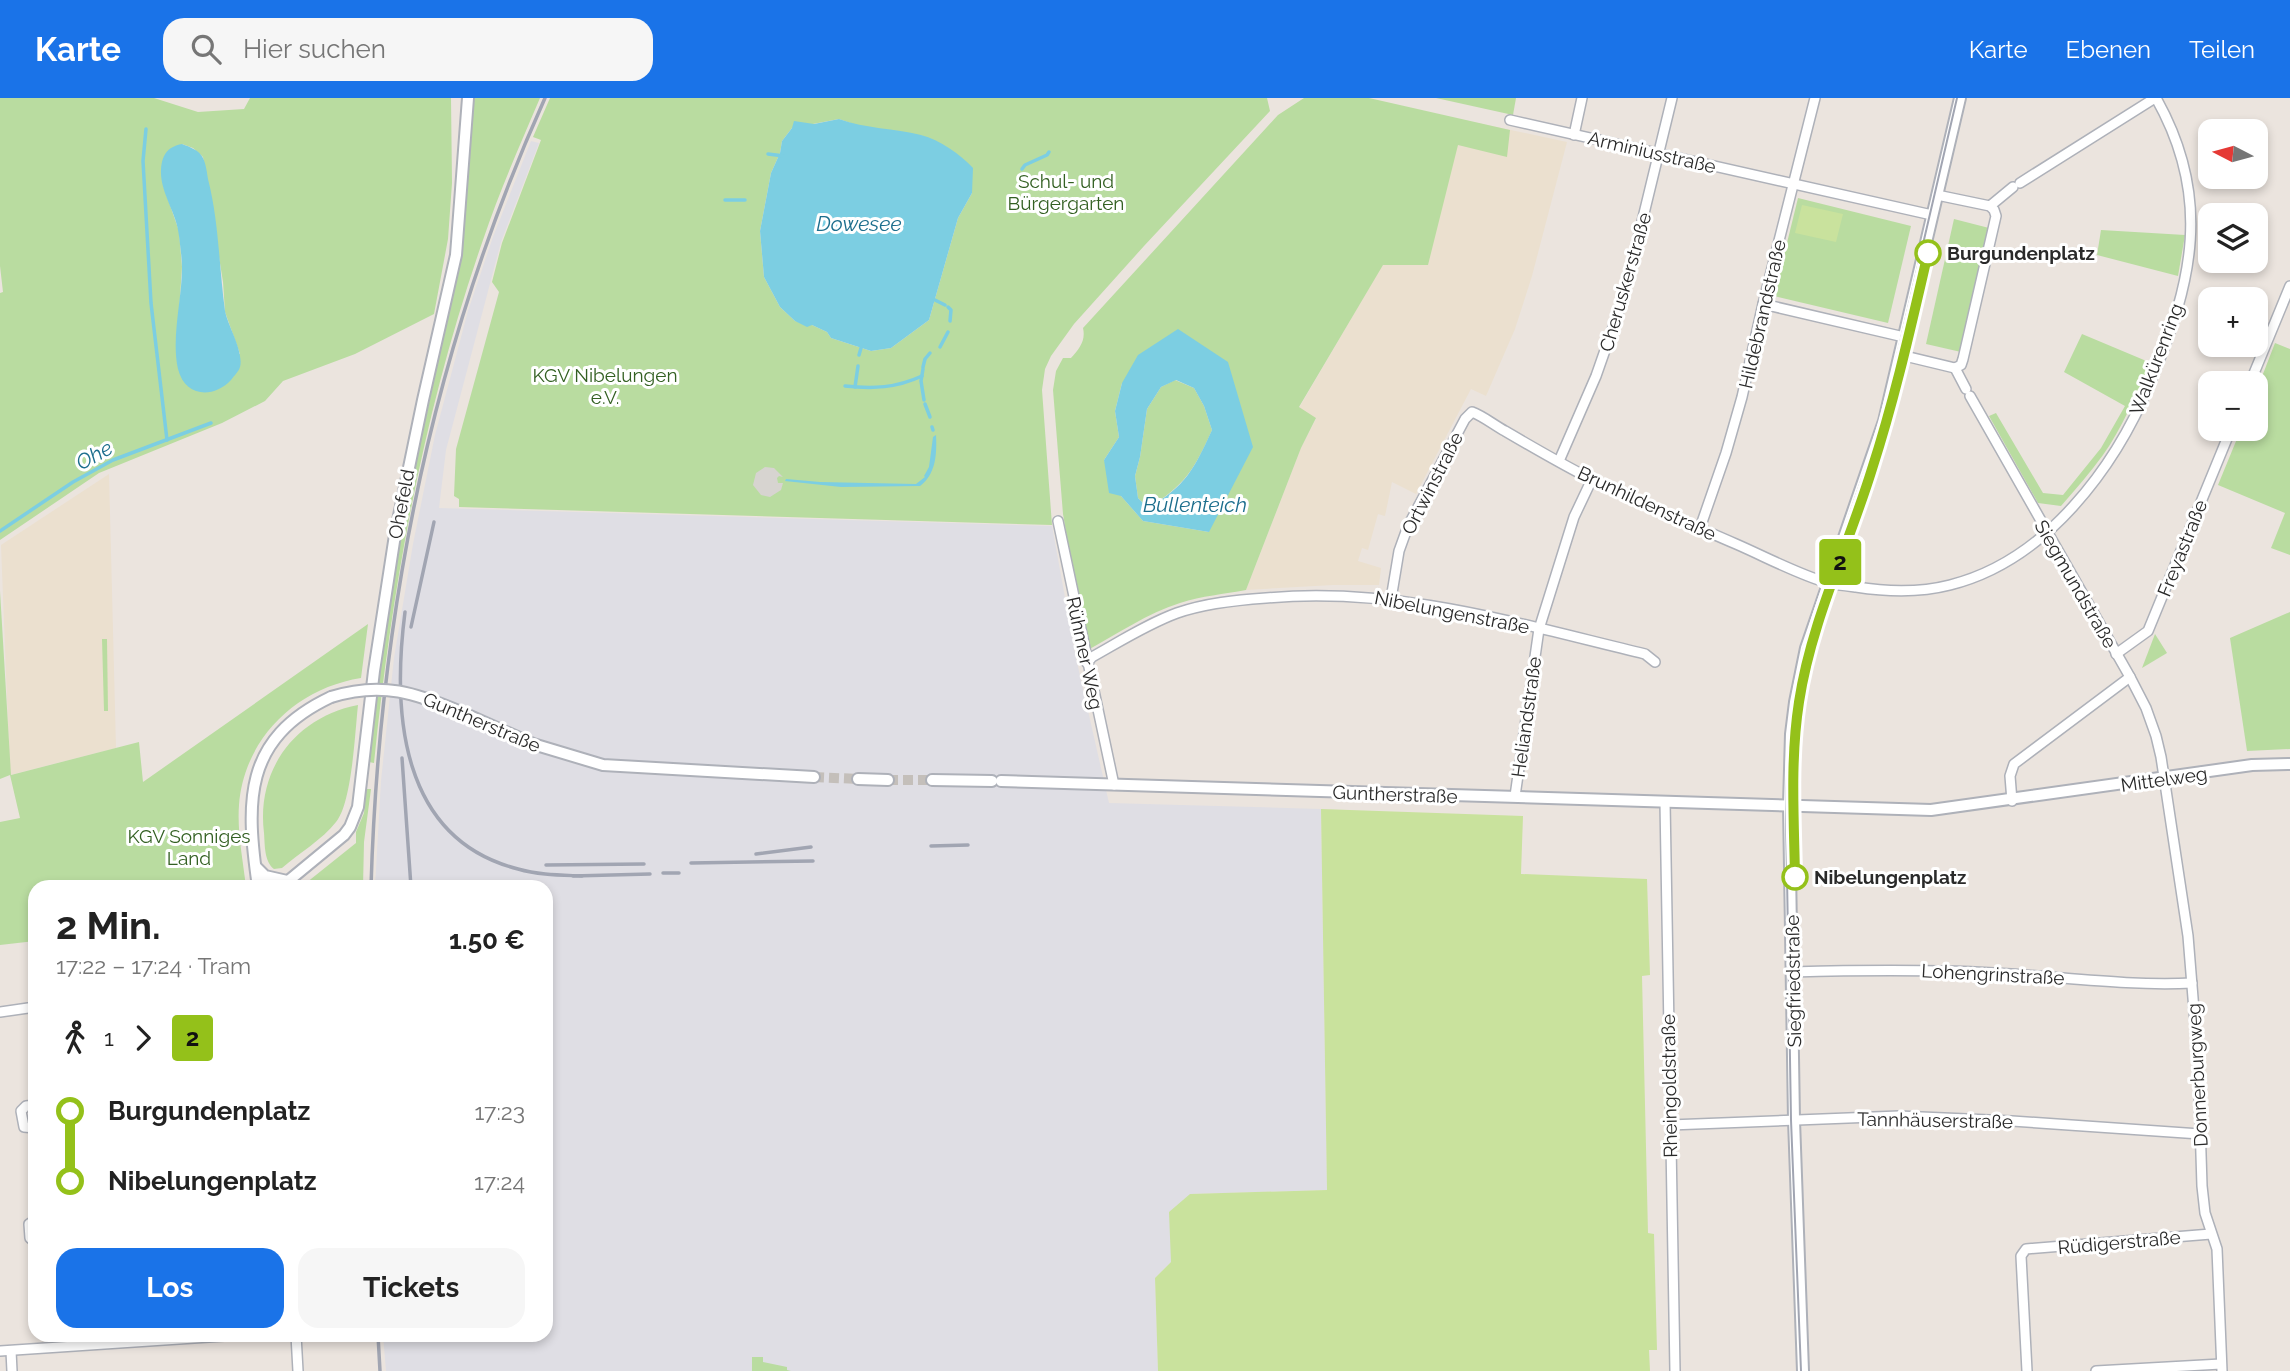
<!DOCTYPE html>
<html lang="de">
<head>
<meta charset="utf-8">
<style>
  body { margin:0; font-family:Raleway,sans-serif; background:#f6f6f6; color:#222; height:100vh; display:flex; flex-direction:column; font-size:26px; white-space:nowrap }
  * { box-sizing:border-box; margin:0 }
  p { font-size:23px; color:#767676 }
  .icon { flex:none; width:38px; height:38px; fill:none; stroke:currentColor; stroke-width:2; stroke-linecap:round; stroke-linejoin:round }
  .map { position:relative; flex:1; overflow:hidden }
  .panel { position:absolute; left:28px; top:782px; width:525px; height:462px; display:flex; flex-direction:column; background:#fff; border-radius:21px; box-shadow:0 4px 10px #0003 }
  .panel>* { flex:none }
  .badge { padding:0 14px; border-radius:5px; font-size:24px; line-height:46px }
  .needle { width:46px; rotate:276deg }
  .tools { position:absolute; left:2198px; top:21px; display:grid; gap:14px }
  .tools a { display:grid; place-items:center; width:70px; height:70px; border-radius:14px; background:#fff; box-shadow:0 4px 10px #0003; font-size:35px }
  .map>.badge { position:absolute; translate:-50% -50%; box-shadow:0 0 0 4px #fff }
  .legs { display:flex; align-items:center; gap:10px; height:77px; padding:0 28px; font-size:23px }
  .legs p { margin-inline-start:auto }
  .overview { display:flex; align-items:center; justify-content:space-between; height:119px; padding:0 28px }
  h1 { font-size:38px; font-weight:700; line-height:52px }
  .primary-button { display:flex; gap:14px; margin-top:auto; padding:14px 28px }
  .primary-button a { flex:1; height:80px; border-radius:21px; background:#1a73e8; color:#fff; font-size:28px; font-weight:700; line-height:80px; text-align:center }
  .primary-button a+a { background:#f6f6f6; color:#222 }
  ul { padding:0 28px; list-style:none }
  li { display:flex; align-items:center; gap:24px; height:70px; font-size:26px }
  li i { display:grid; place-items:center; width:10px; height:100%; margin:0 9px; background:currentColor }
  li i::after { content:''; width:18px; height:18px; margin:-9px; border:5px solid; border-radius:50%; background:#fff }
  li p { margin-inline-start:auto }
  li:first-child i { background:linear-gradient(#0000 50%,currentColor 0) }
  li:last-child i { background:linear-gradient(currentColor 50%,#0000 0) }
  header { display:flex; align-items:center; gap:42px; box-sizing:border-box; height:98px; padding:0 35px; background:#1a73e8; color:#fff }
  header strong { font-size:33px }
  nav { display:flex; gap:38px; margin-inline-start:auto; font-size:24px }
  .search { width:490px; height:63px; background:#f6f6f6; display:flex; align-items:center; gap:18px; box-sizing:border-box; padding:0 24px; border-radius:21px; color:#767676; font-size:26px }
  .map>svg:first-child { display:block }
  .industrial { fill:#dfdee4 }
  .education { fill:#ebe0cf }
  .green { fill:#b9dca0; fill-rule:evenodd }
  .pitch { fill:#c9e29d }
  .plaza { fill:#d7d4d0 }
  .water { fill:#7ccee2; fill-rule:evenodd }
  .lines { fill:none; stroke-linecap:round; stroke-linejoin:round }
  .stream { stroke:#7ccee2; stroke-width:3.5 }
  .tertiary-tunnel { stroke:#c4bfba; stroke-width:10; stroke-dasharray:10 5; stroke-linecap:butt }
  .minor-casing { stroke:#aeb1b9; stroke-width:12 }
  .tertiary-casing { stroke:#aeb1b9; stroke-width:14 }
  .minor { stroke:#fff; stroke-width:9 }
  .tertiary { stroke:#fff; stroke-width:10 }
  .tram { stroke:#a1a5b2; stroke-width:2 }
  .rail { stroke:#a1a5b2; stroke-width:3.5 }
  .tertiary-bridge-casing { stroke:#aeb1b9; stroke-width:14; stroke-linecap:butt }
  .tertiary-bridge { stroke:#fff; stroke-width:10 }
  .line-1-casing { stroke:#fff; stroke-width:16 }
  .line-1 { stroke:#94c11a; stroke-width:10 }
  .stop-1-dot { fill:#fff; stroke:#94c11a; stroke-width:3.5 }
  .labels { text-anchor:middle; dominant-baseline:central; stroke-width:6; stroke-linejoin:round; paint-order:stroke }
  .street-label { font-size:19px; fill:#2a2a2a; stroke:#fff }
  .park-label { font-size:19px; fill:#336022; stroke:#fff }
  .stop-label { font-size:19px; font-weight:bold; fill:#2a2a2a; stroke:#fff; text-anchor:start }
  .water-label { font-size:21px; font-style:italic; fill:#1c6e8d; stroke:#fff }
</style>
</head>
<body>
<header>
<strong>Karte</strong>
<div class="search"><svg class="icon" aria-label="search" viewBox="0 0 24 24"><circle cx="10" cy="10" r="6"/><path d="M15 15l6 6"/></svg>Hier suchen</div>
<nav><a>Karte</a><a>Ebenen</a><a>Teilen</a></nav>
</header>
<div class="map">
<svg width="2290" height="1273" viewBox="0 0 2290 1273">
  <rect width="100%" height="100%" fill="#ebe4de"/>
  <polygon class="industrial" points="531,43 539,45 501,144 446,352 439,410 1052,428 1076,560 1109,705 1321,711 1327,1092 1190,1096 1171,1164 1155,1180 1158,1273 386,1273 383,1237 546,1237 546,789 375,789 381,683 394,560 413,446 435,337 468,213 493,139"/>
  <g class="education">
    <polygon points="1464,22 1567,44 1532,178 1515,231 1486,298 1471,291 1416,396 1392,384 1385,418 1378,416 1368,452 1362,450 1358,463 1381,470 1379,487 1333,487 1246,492 1301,350 1316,321 1299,310 1383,166"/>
    <polygon points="109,376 116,650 10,677 1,447"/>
  </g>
  <g class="green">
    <path d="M0,0H154L198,14L244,11L250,0H451L452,85L448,141L434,216L355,256L283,283L265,303L222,325L99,375L0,442V195L3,194L0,168ZM182,46L193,50L203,59L223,184L225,214L240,256L177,247L182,169L179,133L163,87Z"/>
    <path d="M473,0H540C520,47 499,94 483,142C424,311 392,487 374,665L369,664L386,522L403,424L461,159Z"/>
    <path d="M550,0H1267L1270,13L1144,148L1074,226L1051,258L1045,271L1042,292L1052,427L459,409V401L454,398L456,351L499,194L492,184L502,145L541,42L533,39ZM839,21L859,28L923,38L972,95L958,120L929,222L891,250L871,253L831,240L827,234L812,227L795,223L780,209L764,179L760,133L771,75L780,55L782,43L792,30Z"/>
    <path d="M1304,0H1369L1510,32L1507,59L1458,47L1428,167H1383L1299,309L1316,320L1301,350L1246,492C1224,496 1202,498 1180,505C1148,515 1117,536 1086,553L1063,416L1053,292L1056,273L1063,260H1071C1079,251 1086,243 1083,230L1278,17ZM1228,264L1209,434L1143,423L1121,398L1104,362L1119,339L1115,313L1122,285Z"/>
    <polygon points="1436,0 1516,0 1513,17"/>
    <polygon points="1798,100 1911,128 1888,225 1774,198"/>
    <polygon points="1954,121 1989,130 1961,254 1926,246"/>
    <polygon points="2101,132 2185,137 2178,178 2097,157"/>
    <path d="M2082,236L2144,262L2150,269C2135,298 2122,330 2103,357C2090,375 2075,392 2061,408L2038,405L1989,318L1996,315L2043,395L2063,397L2101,350L2125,308L2064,274Z"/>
    <polygon points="2275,245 2290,251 2290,457 2271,450 2285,415 2218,387 2241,331 2256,331 2256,294"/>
    <path d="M1175,282L1194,290L1204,308L1212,332C1194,372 1185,387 1148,410L1138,400L1135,378L1140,359L1147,311L1161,289Z"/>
    <path d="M0,493L11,677L139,644L143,684L368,526L361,580C297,590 244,640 239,707C237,734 243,762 246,789H35V843L0,847V724L20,720L10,677L0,681Z"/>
    <polygon points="2290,514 2290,651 2247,653 2230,540"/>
    <polygon points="2155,536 2167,555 2142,570"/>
    <polygon points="102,541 107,541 108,613 104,613"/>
    <path d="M358,607C355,634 352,705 336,724C323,741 298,756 282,770L274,771C264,763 265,747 264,735C256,671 296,619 358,607Z"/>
    <polygon points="366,691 371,691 364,744 363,789 301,789 356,745 356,734 364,715"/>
    <polygon points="752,1259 763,1259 763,1264 787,1269 787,1272 791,1273 752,1273"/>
  </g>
  <g class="pitch">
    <polygon points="1802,107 1843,116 1836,144 1795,135"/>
    <polygon points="1321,711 1523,718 1521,776 1647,781 1650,877 1642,878 1648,1135 1654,1136 1657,1252 1649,1252 1650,1273 1158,1273 1155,1180 1171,1164 1169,1114 1190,1096 1327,1092"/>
  </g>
  <polygon class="plaza" points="765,369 774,370 783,379 779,378 777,380 778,385 783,385 781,392 770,399 761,397 753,387 756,375"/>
  <g class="water">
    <path d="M839,21C866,31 894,30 921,37C940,42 960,56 973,70L972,95L958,120L929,222L891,250L871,253L831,240L827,234L812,227L807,229L795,223L780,209L764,179L760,133L771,75L780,55L782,43L792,30L794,23L814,26Z"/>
    <path d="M182,46C190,49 199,52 203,60C206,66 207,75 208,81C219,124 219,169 225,213C228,228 244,254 240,269C239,273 234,278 231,282C213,301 185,299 178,271C171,240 182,201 182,170C182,159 180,148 179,138C177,115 160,95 161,72C162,57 167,49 182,46Z"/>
    <path d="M1178,231L1228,264L1253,349L1209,434L1143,423L1121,398L1109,395L1104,362L1119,339L1115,313L1122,285L1138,257ZM1176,282L1194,290L1204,308L1212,332C1194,371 1186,388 1148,410L1138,400L1135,378L1140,359L1147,311L1161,289Z"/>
    <path d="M936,337C937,356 936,376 920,388L841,389L785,383L786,381L820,384L916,386L925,379L924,378L929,369L933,339Z"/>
  </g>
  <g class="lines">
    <g class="stream">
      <polyline points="146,31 143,63 151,205 167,342"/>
      <polyline points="768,56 784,58"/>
      <polyline points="1022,71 1025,67 1047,57 1049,54"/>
      <polyline points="725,102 745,102"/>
      <polyline points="935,202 945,207"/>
      <polyline points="948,209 951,212 950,223"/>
      <polyline points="940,249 948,234"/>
      <polyline points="859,257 861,250"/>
      <polyline points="923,269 925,261 930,255"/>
      <polyline points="923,271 921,283 924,302"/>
      <path d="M845,288C873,291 896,290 922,278"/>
      <polyline points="855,289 858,268"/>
      <polyline points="925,306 930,319"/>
      <polyline points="932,329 933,332"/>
      <polyline points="0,433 73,384 113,362 211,325"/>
    </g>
    <g class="tertiary-tunnel">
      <polyline points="814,679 858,681"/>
      <polyline points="888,682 932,682"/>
    </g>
    <g class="minor-casing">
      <g id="minor">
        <polyline points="1510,22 1932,117"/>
        <polyline points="1574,37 1582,0"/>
        <polyline points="2020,85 2155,0"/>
        <polyline points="1937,97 1990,108 1994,112 1996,118 1963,261 1961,267 1955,270"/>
        <polyline points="1990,108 2013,89"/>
        <polyline points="1763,206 1904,239"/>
        <polyline points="1901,257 1955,270"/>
        <polyline points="1955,270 1966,291"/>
        <polyline points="2250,285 2290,188"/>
        <polyline points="1970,298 2130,579 2146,610 2156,638 2161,659 2188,838 2198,962 2202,1088 2205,1115 2217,1151 2222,1273"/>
        <polyline points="1559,363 1596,278 1624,198 1672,0"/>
        <polyline points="1058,423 1114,687"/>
        <polyline points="1700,430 1726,355 1742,299 1763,206 1815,0"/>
        <path d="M1391,501L1399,453L1408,428L1465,321L1472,314C1483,318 1494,327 1505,333C1534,350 1563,367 1593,382C1640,405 1688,425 1736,446C1766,459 1797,476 1828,485C1837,487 1847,488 1856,489C1888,494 1919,495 1950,487C2046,463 2115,370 2151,283C2193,184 2212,99 2156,0"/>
        <polyline points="2116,556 2148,533 2231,331"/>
        <path d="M1087,565L1092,559C1119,544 1147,526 1177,515C1206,505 1237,502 1266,500C1398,488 1519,526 1645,556L1655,564"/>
        <polyline points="1515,698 1539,531 1574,419 1592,381"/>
        <polyline points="2012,703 2010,678 2014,666 2130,579"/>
        <polyline points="1665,704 1675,1273"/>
        <path d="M1792,874C1866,872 1938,871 2011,876C2072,880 2132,888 2192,885"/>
        <polyline points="0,914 35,909"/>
        <polyline points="35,1007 26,1008 21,1013 24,1029 35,1030"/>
        <polyline points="1670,1027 1899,1018 2012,1023 2200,1036"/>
        <polyline points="35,1122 29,1126 30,1140 35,1144"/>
        <polyline points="296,1237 298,1273"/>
        <polyline points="0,1253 239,1237"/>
        <polyline points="11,1253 12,1273"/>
        <polyline points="2027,1273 2021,1158 2026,1151 2211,1136"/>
        <polyline points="2096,1273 2221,1266"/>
      </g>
    </g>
    <g class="tertiary-casing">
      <g id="tertiary">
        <polyline points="463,615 533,646 603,667 814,679"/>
        <polyline points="858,681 888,682"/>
        <polyline points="932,682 992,683"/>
        <polyline points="1001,683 1931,712 2252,667 2290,666"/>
        <polyline points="256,769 265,778 287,783"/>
        <path d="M258,789C246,705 242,641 331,599"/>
        <polyline points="281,789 344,737 350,729 358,709 374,573 395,437 423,302 456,157 468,0"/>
        <polyline points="1803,1273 1794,1022 1789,707 1791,636 1795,604 1806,550 1884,323 1960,0"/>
      </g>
    </g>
    <use href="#minor" class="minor"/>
    <use href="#tertiary" class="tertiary"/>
    <path class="tram" d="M1801,1273L1791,1022L1786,717C1786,660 1791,605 1804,549L1882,322L1957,0"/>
    <g class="rail">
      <path d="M405,514C392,615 400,741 518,771C539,777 560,777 582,778"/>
      <polyline points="411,529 434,424"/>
      <polyline points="402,660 411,789"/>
      <polyline points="931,748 968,747"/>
      <polyline points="756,756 811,749"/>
      <polyline points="691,765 813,763"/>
      <polyline points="546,767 644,766"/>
      <polyline points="663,775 679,775"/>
      <polyline points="573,778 650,776"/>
      <path d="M371,789C379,517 433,249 545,0"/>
      <polyline points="378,1237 380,1273"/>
    </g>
    <g class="tertiary-bridge-casing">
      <path id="tertiary-bridge" d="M331,599C382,583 416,595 463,615"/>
    </g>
    <use href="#tertiary-bridge" class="tertiary-bridge"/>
  </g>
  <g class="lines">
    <g class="line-1-casing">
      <path id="line-1" d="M1795,779C1794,721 1790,662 1799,604C1811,524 1848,449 1872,371C1895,300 1911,228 1928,155"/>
    </g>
    <use href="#line-1" class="line-1"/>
  </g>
  <g class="stop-1-dot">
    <circle cx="1928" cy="155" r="12"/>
    <circle cx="1795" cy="779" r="12"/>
  </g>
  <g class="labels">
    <g class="street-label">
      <text transform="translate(1652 54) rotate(13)">Arminiusstraße</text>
      <text transform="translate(1625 184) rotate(-74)">Cheruskerstraße</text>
      <text transform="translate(1762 216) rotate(-77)">Hildebrandstraße</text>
      <text transform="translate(2156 261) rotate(-69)">Walkürenring</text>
      <text transform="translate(1432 385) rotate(-63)">Ortwinstraße</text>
      <text transform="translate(1647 405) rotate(25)">Brunhildenstraße</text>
      <text transform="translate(401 406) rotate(-79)">Ohefeld</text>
      <text transform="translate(2182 450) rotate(-68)">Freyastraße</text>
      <text transform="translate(2076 486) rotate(60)">Siegmundstraße</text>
      <text transform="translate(1452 514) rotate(11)">Nibelungenstraße</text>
      <text transform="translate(1085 555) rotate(78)">Rühmer Weg</text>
      <text transform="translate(1526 619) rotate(-82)">Heliandstraße</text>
      <text transform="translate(482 624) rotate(23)">Guntherstraße</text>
      <text transform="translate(2164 681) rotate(-8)">Mittelweg</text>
      <text transform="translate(1395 696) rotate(2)">Guntherstraße</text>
      <text transform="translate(1993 876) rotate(3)">Lohengrinstraße</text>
      <text transform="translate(1793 883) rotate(-91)">Siegfriedstraße</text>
      <text transform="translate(2197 977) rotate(-93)">Donnerburgweg</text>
      <text transform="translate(1669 988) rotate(-91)">Rheingoldstraße</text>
      <text transform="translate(1935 1022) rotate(1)">Tannhäuserstraße</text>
      <text transform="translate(2119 1144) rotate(-5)">Rüdigerstraße</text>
    </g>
    <g class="park-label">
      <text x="1066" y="83">Schul- und<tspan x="1066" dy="22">Bürgergarten</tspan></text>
      <text x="605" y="277">KGV Nibelungen<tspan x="605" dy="22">e.V.</tspan></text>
      <text x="189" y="738">KGV Sonniges<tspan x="189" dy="22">Land</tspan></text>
    </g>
    <g class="stop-label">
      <text x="1947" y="155">Burgundenplatz</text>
      <text x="1814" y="779">Nibelungenplatz</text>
    </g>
    <g class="water-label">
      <text x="859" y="125">Dowesee</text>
      <text transform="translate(94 357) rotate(-29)">Ohe</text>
      <text x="1195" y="406">Bullenteich</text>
    </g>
  </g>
</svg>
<div class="tools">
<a><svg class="needle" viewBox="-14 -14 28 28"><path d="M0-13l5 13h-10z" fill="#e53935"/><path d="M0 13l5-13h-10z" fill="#767676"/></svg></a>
<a><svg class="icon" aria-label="layers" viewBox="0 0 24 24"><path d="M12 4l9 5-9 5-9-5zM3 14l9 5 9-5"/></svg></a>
<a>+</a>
<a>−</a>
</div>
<b class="badge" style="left:1840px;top:464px;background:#94c11a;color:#111">2</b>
<section class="panel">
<div class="overview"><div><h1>2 Min.</h1><p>17:22 – 17:24 · Tram</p></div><b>1.50 €</b></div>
<div class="legs"><svg class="icon" aria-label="walk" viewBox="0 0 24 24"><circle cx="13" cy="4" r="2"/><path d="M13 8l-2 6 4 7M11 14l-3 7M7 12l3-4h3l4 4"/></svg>1<svg class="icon" aria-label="forward" viewBox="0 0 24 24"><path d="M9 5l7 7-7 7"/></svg><b class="badge" style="background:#94c11a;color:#111">2</b></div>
<ul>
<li><i style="color:#94c11a"></i><b>Burgundenplatz</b><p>17:23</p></li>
<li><i style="color:#94c11a"></i><b>Nibelungenplatz</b><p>17:24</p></li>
</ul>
<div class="primary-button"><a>Los</a><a>Tickets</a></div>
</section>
</div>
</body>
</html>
